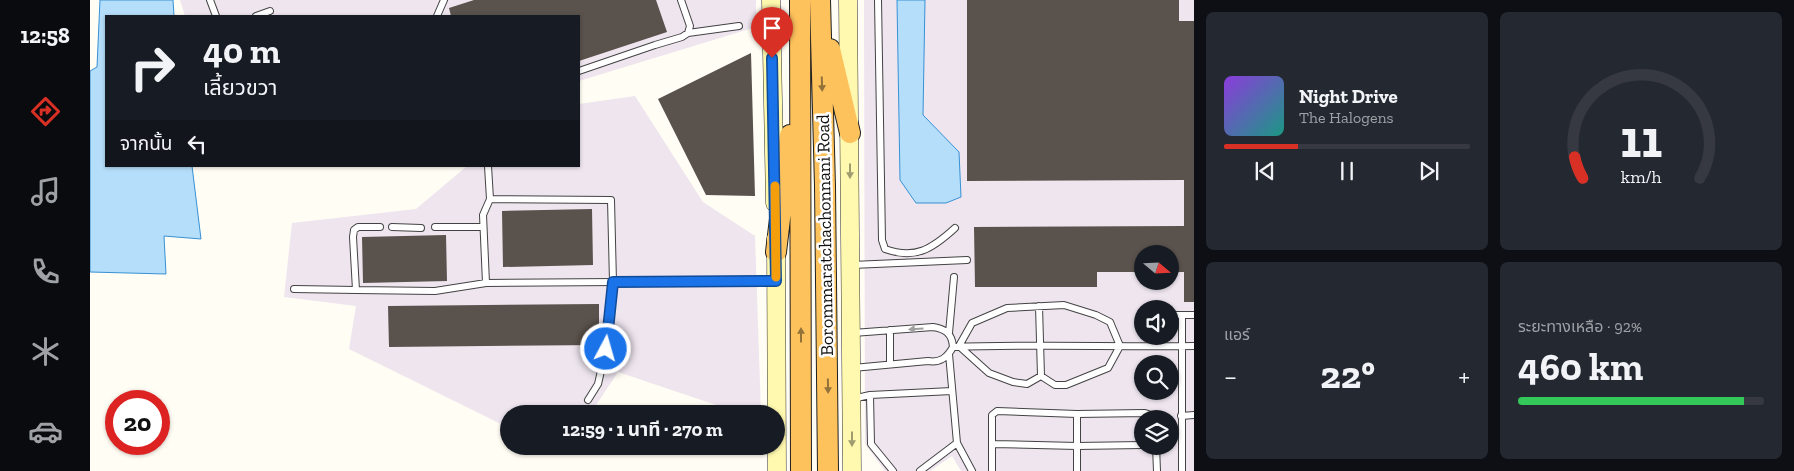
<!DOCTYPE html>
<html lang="th">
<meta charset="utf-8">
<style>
:root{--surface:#171b24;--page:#242831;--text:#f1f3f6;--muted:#9ea1a6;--line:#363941;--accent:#d93025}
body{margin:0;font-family:"Zilla Slab","Noto Sans Thai",serif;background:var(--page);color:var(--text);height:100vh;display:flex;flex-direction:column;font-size:19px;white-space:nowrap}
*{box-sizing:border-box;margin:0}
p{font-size:16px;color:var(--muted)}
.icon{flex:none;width:28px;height:28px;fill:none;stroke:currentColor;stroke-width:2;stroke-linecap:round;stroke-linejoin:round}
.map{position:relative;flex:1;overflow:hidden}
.side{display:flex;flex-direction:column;gap:12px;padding:12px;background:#0d0f14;width:600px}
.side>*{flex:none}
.guide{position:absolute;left:15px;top:15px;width:475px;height:152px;border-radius:0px;box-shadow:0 1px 4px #0004;background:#171b24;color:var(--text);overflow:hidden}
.needle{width:32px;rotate:109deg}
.tools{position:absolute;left:1044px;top:245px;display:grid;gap:10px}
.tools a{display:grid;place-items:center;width:45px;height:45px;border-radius:50%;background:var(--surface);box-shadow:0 1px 4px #0004;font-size:25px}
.speed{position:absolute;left:15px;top:390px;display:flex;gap:10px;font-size:25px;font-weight:700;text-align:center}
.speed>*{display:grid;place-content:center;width:65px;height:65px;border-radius:50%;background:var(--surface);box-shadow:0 1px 4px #0004;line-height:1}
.speed .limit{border:8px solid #d22;background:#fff;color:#111}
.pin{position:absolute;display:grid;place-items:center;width:42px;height:42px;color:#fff;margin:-51px -21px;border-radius:50% 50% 50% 0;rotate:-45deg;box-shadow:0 0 5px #0007}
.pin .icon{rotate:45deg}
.me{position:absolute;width:55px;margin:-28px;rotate:6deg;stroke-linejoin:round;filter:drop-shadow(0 0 4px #0008)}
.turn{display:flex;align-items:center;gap:18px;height:105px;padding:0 15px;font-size:22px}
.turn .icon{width:65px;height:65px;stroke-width:2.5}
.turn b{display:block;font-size:35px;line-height:42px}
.then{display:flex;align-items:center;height:48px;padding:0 15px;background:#0003;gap:10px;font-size:19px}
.big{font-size:38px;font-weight:700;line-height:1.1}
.side .card{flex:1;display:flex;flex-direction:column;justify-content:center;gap:8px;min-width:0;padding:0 18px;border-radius:8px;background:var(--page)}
.side .dial{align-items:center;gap:0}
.dial svg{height:130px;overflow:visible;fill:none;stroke:var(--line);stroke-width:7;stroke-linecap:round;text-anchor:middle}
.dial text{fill:var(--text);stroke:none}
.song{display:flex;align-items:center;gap:15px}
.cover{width:60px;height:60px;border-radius:8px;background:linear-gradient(135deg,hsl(270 70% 55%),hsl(170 70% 35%))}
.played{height:5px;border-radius:2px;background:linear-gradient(90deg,var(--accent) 30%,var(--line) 30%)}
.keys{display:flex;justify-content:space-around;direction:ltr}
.heat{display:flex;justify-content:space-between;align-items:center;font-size:28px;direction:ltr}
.charge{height:8px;border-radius:4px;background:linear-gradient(90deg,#34c759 92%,var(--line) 0)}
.side .tiles{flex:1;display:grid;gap:12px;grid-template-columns:repeat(2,1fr)}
.trip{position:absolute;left:410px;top:405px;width:285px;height:50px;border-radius:25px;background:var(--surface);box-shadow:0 1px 4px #0004;font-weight:700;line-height:50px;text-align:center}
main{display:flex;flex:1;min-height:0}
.menu{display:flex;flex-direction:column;width:90px;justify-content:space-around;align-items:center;background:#090b0e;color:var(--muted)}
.menu .icon{width:35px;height:35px}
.menu .active{color:var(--accent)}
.menu b{font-size:22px;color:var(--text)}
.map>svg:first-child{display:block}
.industrial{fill:#eee5ef;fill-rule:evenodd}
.water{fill:#b5defa;stroke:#3791d5}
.building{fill:#5a524c}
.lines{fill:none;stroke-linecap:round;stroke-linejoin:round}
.service-casing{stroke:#434343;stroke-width:8}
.secondary-casing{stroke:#323232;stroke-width:19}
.trunk-casing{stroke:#212121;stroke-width:22}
.service{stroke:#fff;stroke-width:6}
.secondary{stroke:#fff9af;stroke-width:18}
.trunk{stroke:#fec25c;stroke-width:20}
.oneway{fill:#93723a}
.oneway2{fill:#9f9c6f}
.oneway3{fill:#9f9f9f}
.route-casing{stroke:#114b97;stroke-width:12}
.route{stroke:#1a73e8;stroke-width:9}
.slow{stroke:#f59e0b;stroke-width:9}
.labels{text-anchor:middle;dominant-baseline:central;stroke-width:5;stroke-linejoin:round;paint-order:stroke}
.street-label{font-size:18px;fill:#101010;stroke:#fff}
</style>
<main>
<nav class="menu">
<b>12:58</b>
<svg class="icon active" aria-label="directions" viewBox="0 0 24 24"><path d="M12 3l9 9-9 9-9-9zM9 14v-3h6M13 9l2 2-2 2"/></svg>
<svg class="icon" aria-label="music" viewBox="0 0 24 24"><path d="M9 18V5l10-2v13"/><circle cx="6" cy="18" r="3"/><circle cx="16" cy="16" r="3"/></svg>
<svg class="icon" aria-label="phone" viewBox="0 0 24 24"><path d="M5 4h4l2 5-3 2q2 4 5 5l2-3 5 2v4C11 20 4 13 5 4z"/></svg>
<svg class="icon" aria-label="climate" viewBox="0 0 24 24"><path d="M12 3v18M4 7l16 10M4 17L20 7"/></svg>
<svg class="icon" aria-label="car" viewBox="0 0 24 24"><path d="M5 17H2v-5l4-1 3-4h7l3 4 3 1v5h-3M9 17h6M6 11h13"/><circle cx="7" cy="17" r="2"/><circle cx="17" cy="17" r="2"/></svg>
</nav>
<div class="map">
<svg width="1104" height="471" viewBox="0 0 1104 471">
<rect width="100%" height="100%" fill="#fffdf4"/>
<path class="industrial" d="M90,0H666V27L489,81V16H95Z
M774,0H1104V471H871L862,456L840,471H795L775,444ZM1052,254H1080V281H1052ZM1052,309H1080V336H1052ZM1052,364H1080V391H1052ZM1052,419H1080V446H1052Z
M545,96L613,202L665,236L671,414H653L528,372L500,414H419V428L259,349L266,306L194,297L202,223L326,209L377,166H489V104Z"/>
<path class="water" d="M10,0H83L84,16H16V166H102L111,239L74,236L76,274L0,272V71L7,67Z
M807,0H835L833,115L869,152L871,197L856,203H826L810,180Z"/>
<path class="building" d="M384,0H566L577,32L489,61V16H361L359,8Z
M877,0H1089V21H1104V302H1094V272H1080V254H1052V272H1007V287H885L884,227L1094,226V180L877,181Z
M661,53L665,196L616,195L568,99Z
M502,209L503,265L413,267L412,211Z
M356,235L357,281L273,283L272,237Z
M509,304V345L299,347L298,306Z"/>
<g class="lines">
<g class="service-casing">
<path id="service" d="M120,0L126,16
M788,0L792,240L795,249C825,260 842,249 865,228
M166,16L180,11
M347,16L354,0
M598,33L649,26
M489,71L565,45L592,37L598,33L600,26L591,0
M398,166L400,199
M302,227L331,228
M345,227H393
M762,265L877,260
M396,283L393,215L400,199L521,200L523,282L516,349L508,384L498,400
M204,289L266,290L263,237L264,230L268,227H290
M266,290L345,291L396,283L685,281
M974,305L1006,315L1020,322L1030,346L1018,368L976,385H965L951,376L937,384L923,382L899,373L869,346L882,323L917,308Z
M949,306L951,376
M1080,315H1104
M800,330V364
M763,333L843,327C855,329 862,333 863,347C857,358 850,363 838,361L763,368
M859,333L864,277
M863,347C943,344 1024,347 1104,346
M859,354L867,443L882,471
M780,395L781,444L803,471
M762,399L780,395L862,391
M987,414V471
M1091,416L1104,415
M902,444V415L907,411L987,414L1055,413L1064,416L1065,419
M1066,446L1067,471
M830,471L867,443
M902,471V444L987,446L1052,445
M1092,471V316"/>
</g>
<g class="secondary-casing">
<path id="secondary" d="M681,0L685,203
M758,0L762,471
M686,239L687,471"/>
</g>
<g class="trunk-casing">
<path id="trunk" d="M710,0L711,471
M730,0L735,186L738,471
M740,49L760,133
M686,252L700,135"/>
</g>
<use href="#service" class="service"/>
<use href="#secondary" class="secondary"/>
<use href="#trunk" class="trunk"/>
</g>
<defs><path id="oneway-solid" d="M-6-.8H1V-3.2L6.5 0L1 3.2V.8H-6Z" transform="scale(1.25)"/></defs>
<g class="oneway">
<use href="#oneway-solid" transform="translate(732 84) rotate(88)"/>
<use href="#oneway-solid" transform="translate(711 335) rotate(-90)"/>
<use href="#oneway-solid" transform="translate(738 386) rotate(89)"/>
</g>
<g class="oneway2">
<use href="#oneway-solid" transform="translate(760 171) rotate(90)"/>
<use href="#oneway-solid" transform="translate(762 439) rotate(90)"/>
</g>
<use class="oneway3" href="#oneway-solid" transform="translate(826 329) rotate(177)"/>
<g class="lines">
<g class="route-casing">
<path id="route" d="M516,349L523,282L686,281L682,58"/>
</g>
<use href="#route" class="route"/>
<path class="slow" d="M685,186L686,277"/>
</g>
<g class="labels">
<g class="street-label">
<text transform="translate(735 235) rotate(-91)">Borommaratchachonnani Road</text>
</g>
</g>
</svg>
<div class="tools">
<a><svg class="needle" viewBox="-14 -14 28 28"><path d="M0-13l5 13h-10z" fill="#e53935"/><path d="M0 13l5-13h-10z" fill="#9ea1a6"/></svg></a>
<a><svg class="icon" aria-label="sound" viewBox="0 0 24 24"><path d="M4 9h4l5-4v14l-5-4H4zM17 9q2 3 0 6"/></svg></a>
<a><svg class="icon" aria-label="search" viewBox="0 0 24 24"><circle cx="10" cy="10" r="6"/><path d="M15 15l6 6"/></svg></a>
<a><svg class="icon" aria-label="layers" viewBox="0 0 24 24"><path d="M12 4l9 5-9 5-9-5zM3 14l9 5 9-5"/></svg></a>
</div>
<div class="speed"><div class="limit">20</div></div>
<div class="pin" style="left:682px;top:58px;background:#d93025"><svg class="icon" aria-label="arrive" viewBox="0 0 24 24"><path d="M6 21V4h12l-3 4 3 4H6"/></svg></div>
<svg class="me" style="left:516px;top:349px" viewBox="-20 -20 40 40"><circle r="17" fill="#1a73e8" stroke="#fff" stroke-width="3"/><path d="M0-11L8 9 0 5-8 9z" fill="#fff"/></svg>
<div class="trip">12:59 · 1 นาที · 270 m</div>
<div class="guide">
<div class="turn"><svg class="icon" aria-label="right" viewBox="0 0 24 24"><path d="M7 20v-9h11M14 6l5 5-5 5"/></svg><div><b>40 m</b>เลี้ยวขวา</div></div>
<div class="then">จากนั้น<svg class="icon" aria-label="left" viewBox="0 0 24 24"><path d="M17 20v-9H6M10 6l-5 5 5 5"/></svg></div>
</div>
</div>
<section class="side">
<div class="tiles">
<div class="card">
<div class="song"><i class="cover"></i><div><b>Night Drive</b><p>The Halogens</p></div></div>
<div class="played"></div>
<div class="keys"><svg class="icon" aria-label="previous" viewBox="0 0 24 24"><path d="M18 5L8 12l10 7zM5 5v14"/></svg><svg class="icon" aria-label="pause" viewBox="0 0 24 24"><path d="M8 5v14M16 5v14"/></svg><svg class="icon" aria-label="next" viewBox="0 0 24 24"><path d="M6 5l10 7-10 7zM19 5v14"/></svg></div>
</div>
<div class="card dial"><svg viewBox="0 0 100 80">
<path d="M14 69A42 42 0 1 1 86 69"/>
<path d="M14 69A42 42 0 0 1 9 56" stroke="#d93025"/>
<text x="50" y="56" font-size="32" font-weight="700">11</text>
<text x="50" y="72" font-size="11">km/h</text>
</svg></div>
<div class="card"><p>แอร์</p>
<div class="heat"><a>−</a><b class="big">22°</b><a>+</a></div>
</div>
<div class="card"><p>ระยะทางเหลือ · 92%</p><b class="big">460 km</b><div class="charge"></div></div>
</div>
</section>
</main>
